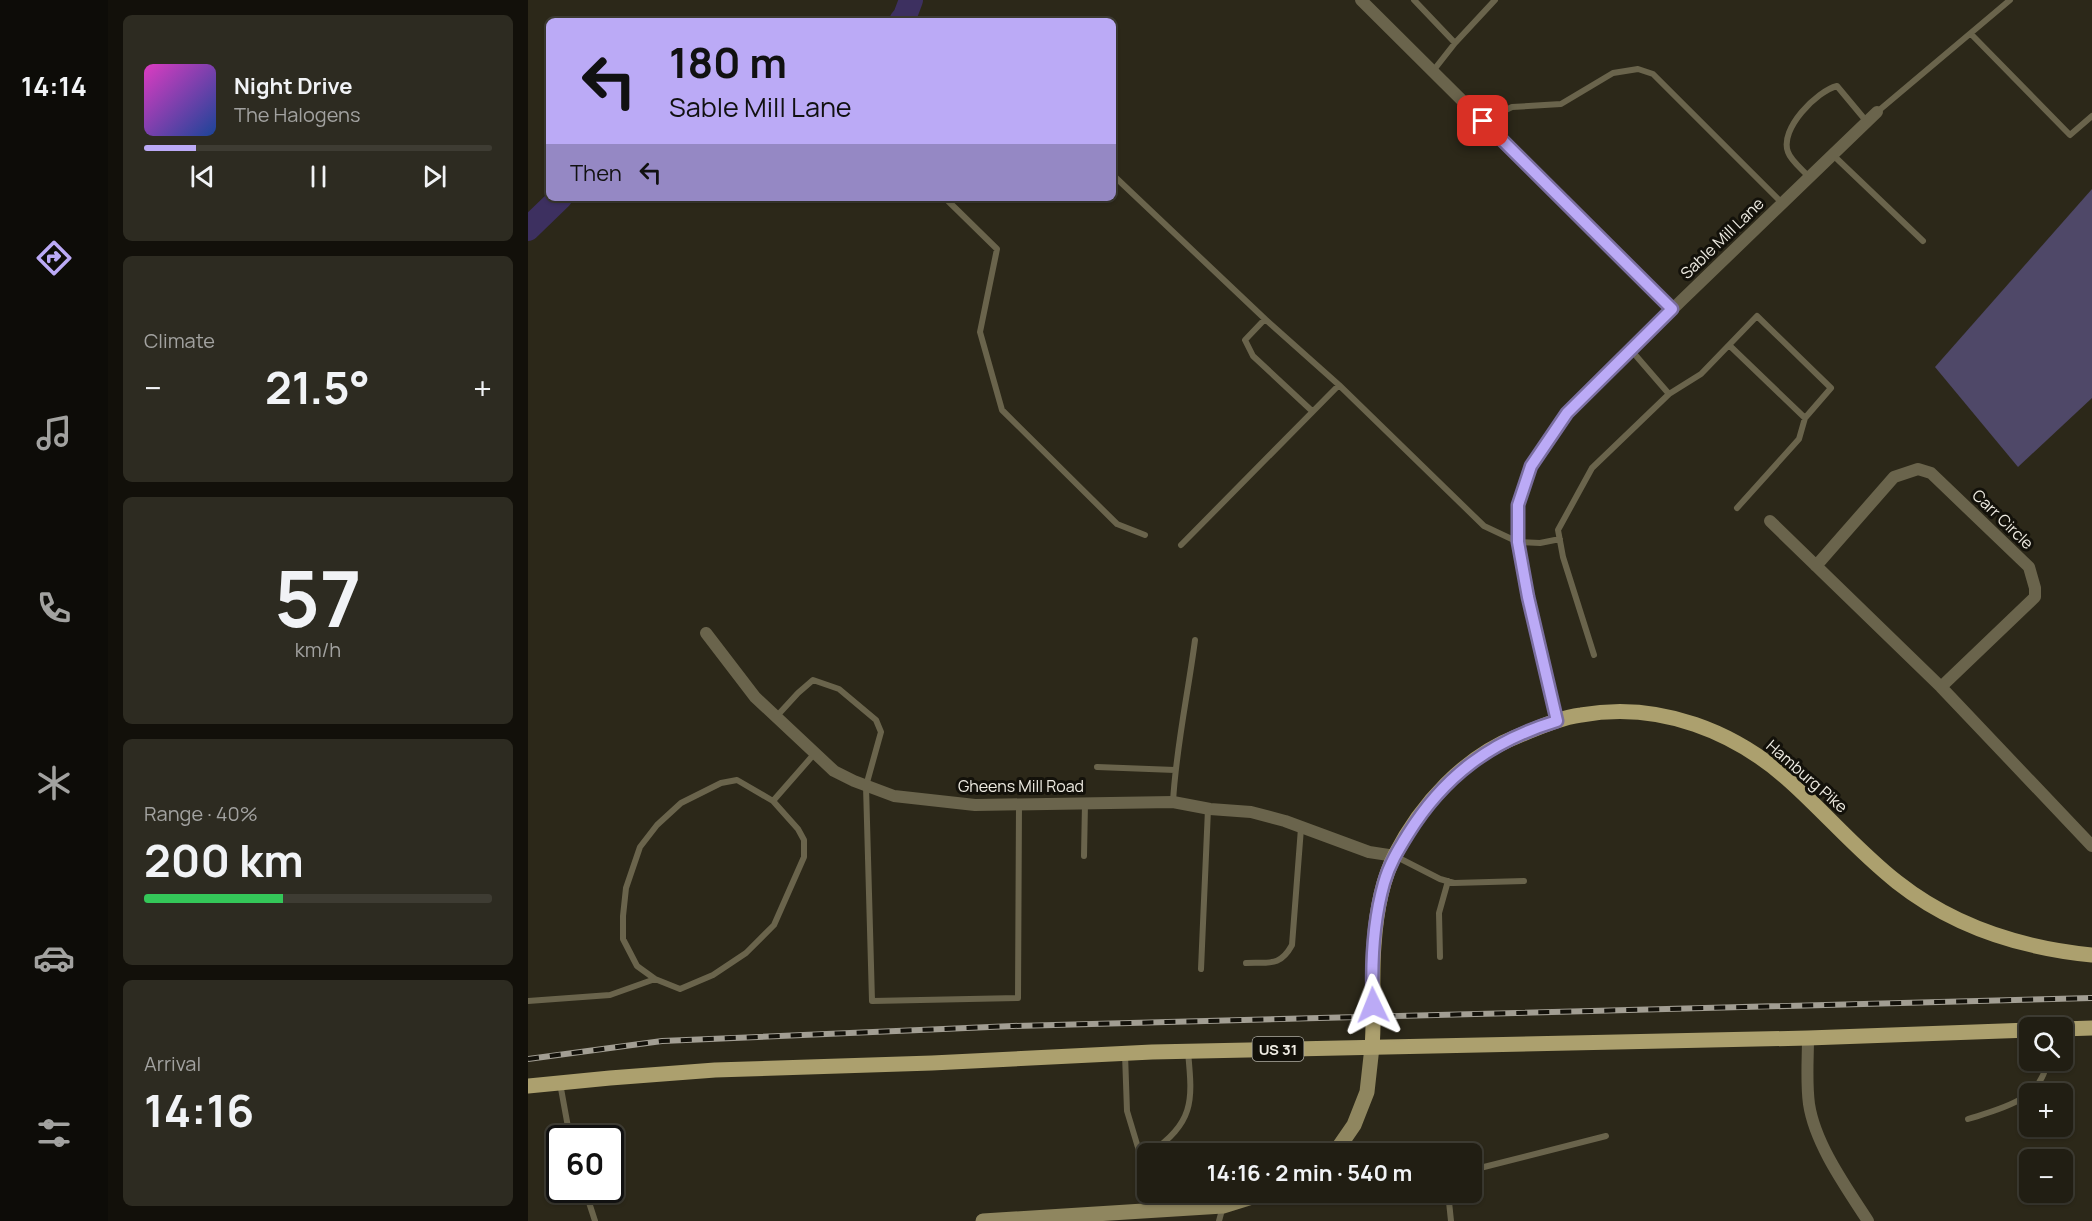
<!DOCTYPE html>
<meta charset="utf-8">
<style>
:root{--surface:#211e13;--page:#2d2b21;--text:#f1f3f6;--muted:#a2a2a0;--line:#3e3c33;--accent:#bbaaf6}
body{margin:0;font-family:Manrope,sans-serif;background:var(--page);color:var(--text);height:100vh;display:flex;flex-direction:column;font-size:22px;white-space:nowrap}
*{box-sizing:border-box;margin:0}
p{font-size:20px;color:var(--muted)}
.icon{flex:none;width:33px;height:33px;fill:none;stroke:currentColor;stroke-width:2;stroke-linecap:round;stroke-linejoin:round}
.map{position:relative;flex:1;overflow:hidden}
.panel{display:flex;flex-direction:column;gap:15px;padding:15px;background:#12100a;width:420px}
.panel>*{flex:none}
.top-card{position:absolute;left:18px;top:18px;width:570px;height:183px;border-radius:9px;box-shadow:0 2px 4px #0004,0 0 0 2px var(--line);background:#bbaaf6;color:#111;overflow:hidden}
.fabs{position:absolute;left:1491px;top:1017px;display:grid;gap:12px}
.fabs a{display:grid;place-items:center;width:54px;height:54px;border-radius:9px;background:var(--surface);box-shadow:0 2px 4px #0004,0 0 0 2px var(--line);font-size:30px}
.speed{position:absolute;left:18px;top:1125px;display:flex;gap:12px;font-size:30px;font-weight:700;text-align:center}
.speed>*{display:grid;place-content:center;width:78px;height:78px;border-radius:50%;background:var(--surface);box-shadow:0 2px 4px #0004,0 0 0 2px var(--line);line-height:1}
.speed .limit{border:3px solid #111;border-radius:9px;background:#fff;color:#111}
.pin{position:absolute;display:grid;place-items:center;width:51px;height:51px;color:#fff;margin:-26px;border-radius:12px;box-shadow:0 3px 9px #0006}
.me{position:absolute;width:66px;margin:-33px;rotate:358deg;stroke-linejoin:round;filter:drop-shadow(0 0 4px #0008)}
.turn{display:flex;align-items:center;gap:21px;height:126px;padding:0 24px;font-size:27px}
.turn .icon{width:78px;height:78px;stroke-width:2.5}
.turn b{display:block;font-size:42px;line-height:51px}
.then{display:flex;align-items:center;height:57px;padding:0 24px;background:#0003;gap:12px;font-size:22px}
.big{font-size:45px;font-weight:700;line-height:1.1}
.panel .widget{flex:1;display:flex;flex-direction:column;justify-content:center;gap:9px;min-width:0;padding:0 21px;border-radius:9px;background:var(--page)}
.panel .dial{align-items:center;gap:0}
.dial b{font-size:78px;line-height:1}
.song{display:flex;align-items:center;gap:18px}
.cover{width:72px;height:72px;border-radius:9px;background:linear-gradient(135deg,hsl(310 70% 55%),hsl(220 70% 35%))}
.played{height:6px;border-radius:3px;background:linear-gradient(90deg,var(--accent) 15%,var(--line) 15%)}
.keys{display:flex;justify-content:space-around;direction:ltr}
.heat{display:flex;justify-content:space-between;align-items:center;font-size:33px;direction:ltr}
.charge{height:9px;border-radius:4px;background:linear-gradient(90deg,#34c759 40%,var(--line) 0)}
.trip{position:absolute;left:609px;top:1143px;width:345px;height:60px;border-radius:9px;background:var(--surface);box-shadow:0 2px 4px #0004,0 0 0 2px var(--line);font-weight:700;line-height:60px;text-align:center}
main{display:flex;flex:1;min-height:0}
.dock{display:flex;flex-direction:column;width:108px;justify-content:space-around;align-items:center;background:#0d0c08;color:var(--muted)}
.dock .icon{width:42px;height:42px}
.dock .current{color:var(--accent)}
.dock b{font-size:27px;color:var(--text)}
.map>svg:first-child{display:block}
.green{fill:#4f4868}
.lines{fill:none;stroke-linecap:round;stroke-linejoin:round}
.river{stroke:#3d3060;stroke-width:24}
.lane{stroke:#6a644c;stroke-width:6}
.street{stroke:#6a644c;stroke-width:12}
.secondary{stroke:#8f865f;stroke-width:15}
.primary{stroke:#aca06e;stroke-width:15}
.rail-casing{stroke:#a29e93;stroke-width:6}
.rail{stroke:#13110a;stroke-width:4;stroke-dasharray:11;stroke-linecap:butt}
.route-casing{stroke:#7a6ea0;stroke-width:15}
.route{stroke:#bbaaf6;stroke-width:10}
.labels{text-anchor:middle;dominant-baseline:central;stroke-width:6;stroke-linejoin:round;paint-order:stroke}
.shield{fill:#13110a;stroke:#acaaa1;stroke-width:1.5}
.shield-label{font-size:15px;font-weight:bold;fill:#eeebe2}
.street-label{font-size:16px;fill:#eeebe2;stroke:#13110a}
</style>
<main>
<nav class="dock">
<b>14:14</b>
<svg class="icon current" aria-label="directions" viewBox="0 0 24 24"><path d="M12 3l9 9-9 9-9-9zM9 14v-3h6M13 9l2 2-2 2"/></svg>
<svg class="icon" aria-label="music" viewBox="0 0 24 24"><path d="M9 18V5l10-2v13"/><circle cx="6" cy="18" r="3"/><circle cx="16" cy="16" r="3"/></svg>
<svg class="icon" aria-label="phone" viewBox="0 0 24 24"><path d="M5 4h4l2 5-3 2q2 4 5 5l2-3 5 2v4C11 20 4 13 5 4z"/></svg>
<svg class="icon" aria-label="climate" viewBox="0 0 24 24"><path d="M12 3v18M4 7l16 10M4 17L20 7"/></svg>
<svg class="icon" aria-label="car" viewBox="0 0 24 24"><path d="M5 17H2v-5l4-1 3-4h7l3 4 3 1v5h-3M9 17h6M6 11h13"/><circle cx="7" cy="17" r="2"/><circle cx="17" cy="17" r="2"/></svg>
<svg class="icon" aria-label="filters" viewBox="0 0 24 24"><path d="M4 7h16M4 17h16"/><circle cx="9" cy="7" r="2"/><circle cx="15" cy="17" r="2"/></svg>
</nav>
<section class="panel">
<div class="widget">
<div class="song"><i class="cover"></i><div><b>Night Drive</b><p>The Halogens</p></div></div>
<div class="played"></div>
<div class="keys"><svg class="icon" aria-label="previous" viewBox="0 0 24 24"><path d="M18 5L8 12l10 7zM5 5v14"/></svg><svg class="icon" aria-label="pause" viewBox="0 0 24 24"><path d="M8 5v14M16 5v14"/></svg><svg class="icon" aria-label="next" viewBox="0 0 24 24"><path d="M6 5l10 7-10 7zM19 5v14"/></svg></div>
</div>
<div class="widget"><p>Climate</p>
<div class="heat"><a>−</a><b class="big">21.5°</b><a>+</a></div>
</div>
<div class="widget dial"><b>57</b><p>km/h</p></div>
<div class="widget"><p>Range · 40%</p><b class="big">200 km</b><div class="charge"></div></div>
<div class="widget"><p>Arrival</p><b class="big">14:16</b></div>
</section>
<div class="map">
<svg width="1564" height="1221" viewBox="0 0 1564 1221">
<rect width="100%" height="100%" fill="#2c2819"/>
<path class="green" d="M1564,189V398L1490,467L1407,367Z"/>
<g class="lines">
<path class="river" d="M373,21L377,16L383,0
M0,229L32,198"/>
<path class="lane" d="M886,0L927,43L905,71
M1443,34L1542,135L1564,116
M927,43L967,0
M1349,112L1482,0
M955,121L984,107L1033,104L1085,73L1110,69L1125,74L1254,203
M1305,155L1395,241
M585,175L737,319
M1281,177C1275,170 1263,161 1260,152C1251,129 1289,91 1309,86L1339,122
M417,198L469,249L452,332L474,410L589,524L617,535
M1201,345L1277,418
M1103,350L1141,394
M784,411L725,356L717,340L737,319L811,385L956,526L990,542L1012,543L1032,539
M653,545L811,385
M1066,655L1035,557L1030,530L1064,468L1141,394L1173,374L1229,316L1303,388L1277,418L1271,439L1209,508
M248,717L270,693L285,680L311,689L348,720L353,732L338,786L344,1001L490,998L491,804
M569,767L647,770
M245,801L209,780L193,783L153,803L129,825L112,847L98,888L95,916V939L109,966L127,979L152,989L185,975L218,953L246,925L276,857V840L270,829L245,801L287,753
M645,802C648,747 660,694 667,640
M556,856L557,803
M867,856L912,879L926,883L996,881
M912,957L911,913L920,881
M718,963C741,962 752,967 764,945L773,828
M673,969L680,809
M0,1001L82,995L127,979
M597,1054L599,1111L618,1174L619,1210
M32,1083L42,1138
M1440,1119C1472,1109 1515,1100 1519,1060
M621,1154C666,1122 665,1103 660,1052
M944,1170L1078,1136
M57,1190L67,1221
M920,1192L923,1221
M691,1221L695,1206"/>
<path class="street" d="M833,0L1144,309
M1242,521L1413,687L1564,846
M1288,566L1366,477L1390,469L1403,473L1501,567L1507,588V597L1413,687
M178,633L227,697L306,771L326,781L366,796L447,805L645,802L682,809L723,812L757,821L841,852L867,856
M1029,721L1000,597L990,542V505L1003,466L1039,413L1154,300L1349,112
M1280,1038C1280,1059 1278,1082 1281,1104C1287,1144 1318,1187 1340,1221"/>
<path class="secondary" d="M806,1154L826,1125L839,1092L844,1047
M455,1221L695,1206L740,1192"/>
<path class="primary" d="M1534,1029L1564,1028
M844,1047C847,1013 843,979 846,945C848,915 853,882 867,855C893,804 936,757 990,736C1010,728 1031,718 1053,715C1131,701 1208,731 1265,784C1300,816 1332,853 1369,882C1426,927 1493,948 1564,955
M0,1086L82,1078L187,1070L404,1063L624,1052L1280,1038L1502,1030"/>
<g class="rail-casing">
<path id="rail" d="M0,1059L134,1041L485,1026L1564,998"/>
</g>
<use href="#rail" class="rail"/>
</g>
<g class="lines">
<g class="route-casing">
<path id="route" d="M845,1005C843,965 845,922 856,883C861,865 870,850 880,834C916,776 963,741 1029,721L1000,597L990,542V505L1003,466L1039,413L1144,309L955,121"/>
</g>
<use href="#route" class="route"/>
</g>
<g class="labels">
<rect class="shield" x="724.5" y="1037" width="51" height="24" rx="4.5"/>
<g class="shield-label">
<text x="750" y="1049">US 31</text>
</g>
<g class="street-label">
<text transform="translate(1194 238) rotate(-44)">Sable Mill Lane</text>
<text transform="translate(1475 519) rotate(44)">Carr Circle</text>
<text transform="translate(1279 776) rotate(41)">Hamburg Pike</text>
<text x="493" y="786">Gheens Mill Road</text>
</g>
</g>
</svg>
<div class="fabs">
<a><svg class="icon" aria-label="search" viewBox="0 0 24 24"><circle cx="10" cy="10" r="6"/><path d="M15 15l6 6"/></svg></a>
<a>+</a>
<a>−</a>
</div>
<div class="speed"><div class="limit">60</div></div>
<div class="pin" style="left:955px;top:121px;background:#d93025"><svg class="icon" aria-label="arrive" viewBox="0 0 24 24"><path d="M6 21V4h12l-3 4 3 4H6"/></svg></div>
<svg class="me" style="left:845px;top:1005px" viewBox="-20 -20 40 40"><path d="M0-17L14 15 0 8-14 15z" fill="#bbaaf6" stroke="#fff" stroke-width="4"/></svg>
<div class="trip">14:16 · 2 min · 540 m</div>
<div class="top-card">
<div class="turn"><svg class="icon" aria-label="left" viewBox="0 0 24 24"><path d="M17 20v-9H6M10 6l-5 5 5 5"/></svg><div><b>180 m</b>Sable Mill Lane</div></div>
<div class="then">Then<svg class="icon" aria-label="left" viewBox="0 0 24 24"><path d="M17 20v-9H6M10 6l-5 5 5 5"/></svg></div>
</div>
</div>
</main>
